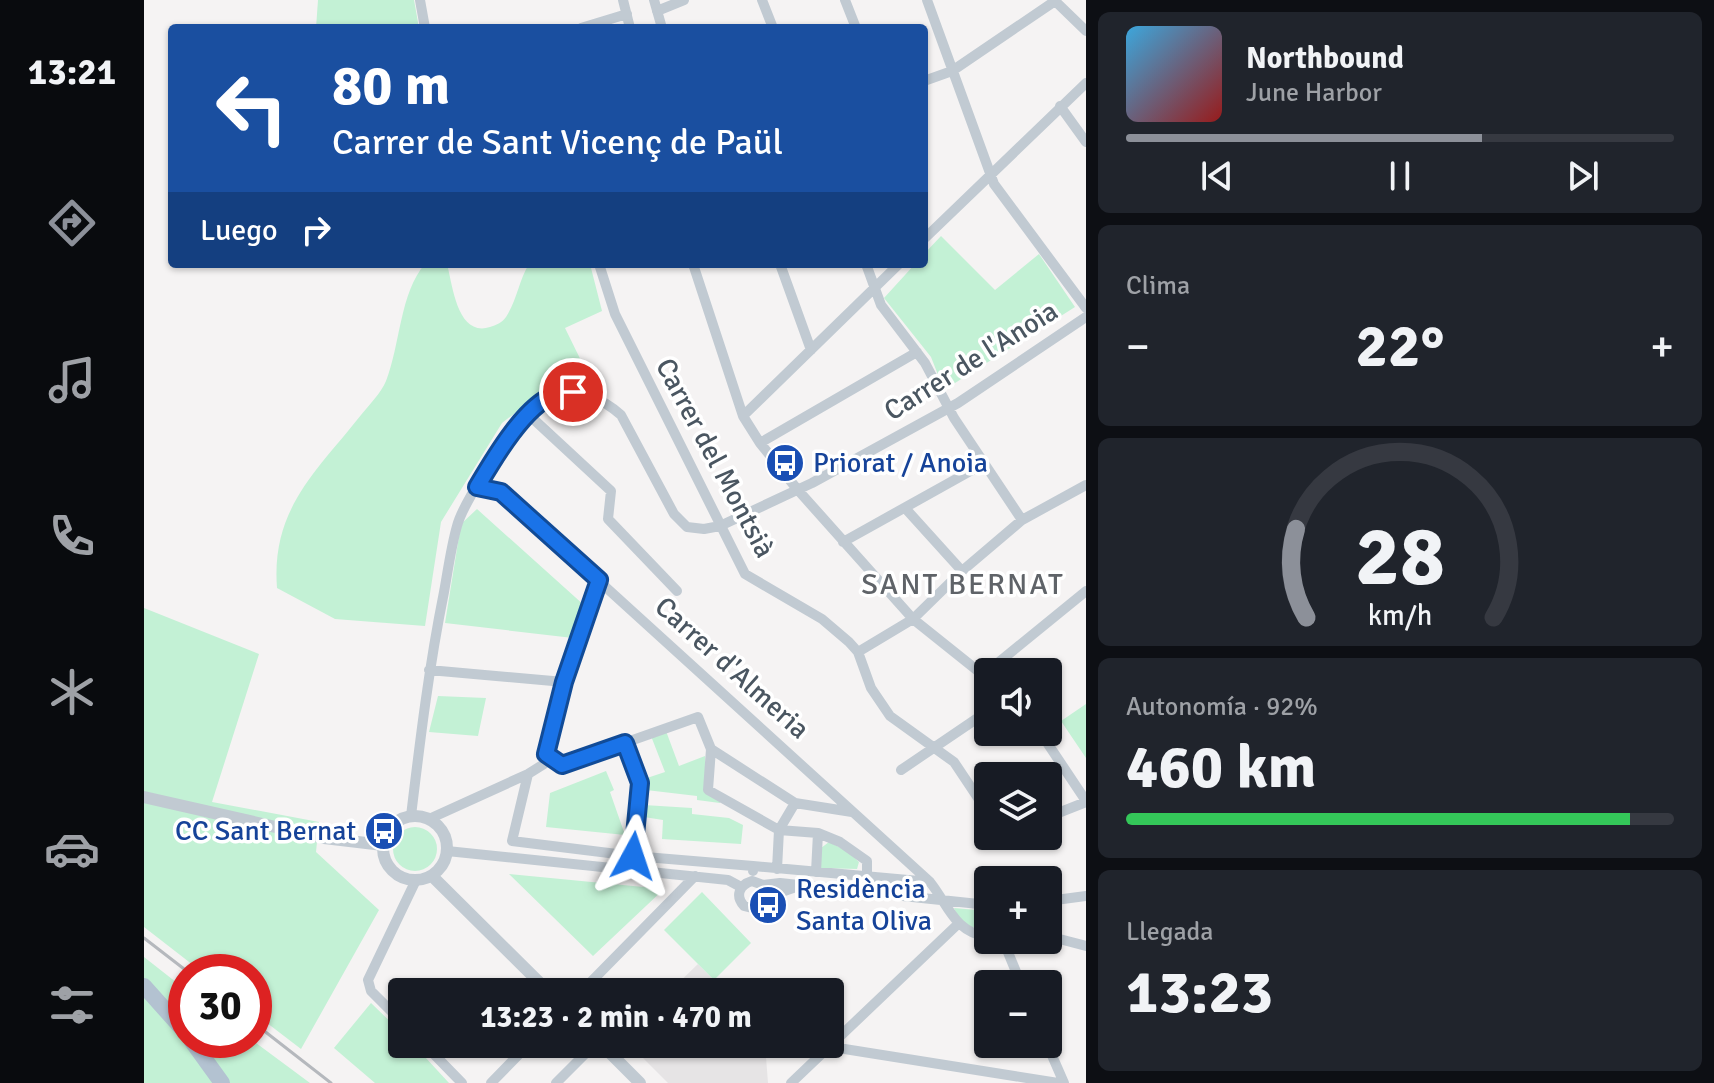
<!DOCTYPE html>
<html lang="es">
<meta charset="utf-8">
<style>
:root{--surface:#171b24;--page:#20242c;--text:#f1f3f6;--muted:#9ea1a6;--line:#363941;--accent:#8c9099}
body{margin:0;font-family:Signika,sans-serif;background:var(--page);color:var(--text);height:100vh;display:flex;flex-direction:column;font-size:30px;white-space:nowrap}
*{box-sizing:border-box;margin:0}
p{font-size:26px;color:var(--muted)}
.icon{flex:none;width:44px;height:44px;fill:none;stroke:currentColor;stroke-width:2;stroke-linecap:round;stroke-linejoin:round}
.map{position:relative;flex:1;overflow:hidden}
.details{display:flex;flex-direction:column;gap:12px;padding:12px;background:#0d0f14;width:628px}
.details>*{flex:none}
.top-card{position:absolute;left:24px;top:24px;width:760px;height:244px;border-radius:8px;box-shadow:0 2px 6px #0004;background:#1a4fa0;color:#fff;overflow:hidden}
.fabs{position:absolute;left:830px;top:658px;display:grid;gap:16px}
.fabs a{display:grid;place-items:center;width:88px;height:88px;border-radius:8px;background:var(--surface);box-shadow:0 2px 6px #0004;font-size:40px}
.speed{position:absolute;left:24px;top:954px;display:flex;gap:16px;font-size:40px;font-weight:700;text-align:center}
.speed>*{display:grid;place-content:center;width:104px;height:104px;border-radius:50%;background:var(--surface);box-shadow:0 2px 6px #0004;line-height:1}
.speed .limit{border:12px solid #d22;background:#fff;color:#111}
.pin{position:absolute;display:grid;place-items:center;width:68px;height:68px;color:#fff;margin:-34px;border:4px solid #fff;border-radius:50%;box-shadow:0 2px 8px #0007}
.me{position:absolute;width:88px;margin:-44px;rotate:5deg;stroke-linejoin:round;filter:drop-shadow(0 0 6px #0008)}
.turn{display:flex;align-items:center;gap:28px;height:168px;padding:0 32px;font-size:36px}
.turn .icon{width:104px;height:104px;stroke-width:2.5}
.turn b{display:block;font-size:56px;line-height:68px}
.then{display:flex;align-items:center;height:76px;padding:0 32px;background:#0003;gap:16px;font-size:30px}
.big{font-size:60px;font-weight:800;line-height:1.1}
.details .tile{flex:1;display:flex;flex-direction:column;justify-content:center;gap:12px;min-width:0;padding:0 28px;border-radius:12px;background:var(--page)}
.details .dial{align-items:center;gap:0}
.dial svg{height:208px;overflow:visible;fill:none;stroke:var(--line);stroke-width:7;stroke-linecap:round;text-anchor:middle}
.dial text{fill:var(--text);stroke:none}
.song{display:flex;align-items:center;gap:24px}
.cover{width:96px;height:96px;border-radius:12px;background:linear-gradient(135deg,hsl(200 70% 55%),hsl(0 70% 35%))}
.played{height:8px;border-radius:4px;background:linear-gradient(90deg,var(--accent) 65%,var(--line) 65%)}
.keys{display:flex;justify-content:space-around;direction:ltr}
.heat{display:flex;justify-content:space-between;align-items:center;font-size:44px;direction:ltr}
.charge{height:12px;border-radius:6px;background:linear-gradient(90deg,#34c759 92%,var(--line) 0)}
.trip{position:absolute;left:244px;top:978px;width:456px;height:80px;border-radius:8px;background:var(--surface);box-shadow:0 2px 6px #0004;font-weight:800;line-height:80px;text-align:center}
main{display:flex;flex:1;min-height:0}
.tabs{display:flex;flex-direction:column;width:144px;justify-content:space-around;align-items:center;background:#090b0e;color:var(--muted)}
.tabs .icon{width:56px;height:56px}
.tabs .selected{color:var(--accent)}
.tabs b{font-size:36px;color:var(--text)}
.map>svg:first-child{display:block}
.education{fill:#e6e4e5}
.green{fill:#c3f1d5}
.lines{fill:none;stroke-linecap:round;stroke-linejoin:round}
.minor{stroke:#c1cad2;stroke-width:10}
.tertiary{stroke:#c1cad2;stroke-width:12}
.primary{stroke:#b3c2d1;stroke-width:16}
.rail{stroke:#b5b8bd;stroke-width:3}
.route-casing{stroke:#114b97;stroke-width:20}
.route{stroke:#1a73e8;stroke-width:14}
.labels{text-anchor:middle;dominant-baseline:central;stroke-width:7;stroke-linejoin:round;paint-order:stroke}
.street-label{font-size:28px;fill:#4a5661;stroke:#fff}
.transit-label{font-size:28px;fill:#164399;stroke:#fff;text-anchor:start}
.neighbourhood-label{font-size:30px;letter-spacing:2px;fill:#5f6368;stroke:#fff}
</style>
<main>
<nav class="tabs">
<b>13:21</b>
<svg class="icon selected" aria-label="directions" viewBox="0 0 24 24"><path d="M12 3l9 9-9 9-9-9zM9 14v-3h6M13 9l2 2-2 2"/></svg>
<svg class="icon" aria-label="music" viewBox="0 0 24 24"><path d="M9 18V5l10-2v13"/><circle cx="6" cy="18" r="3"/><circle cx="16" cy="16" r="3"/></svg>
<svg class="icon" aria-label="phone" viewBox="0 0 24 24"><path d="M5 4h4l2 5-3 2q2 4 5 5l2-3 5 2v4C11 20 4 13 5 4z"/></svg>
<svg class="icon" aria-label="climate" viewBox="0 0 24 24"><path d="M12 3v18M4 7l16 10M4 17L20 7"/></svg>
<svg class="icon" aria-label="car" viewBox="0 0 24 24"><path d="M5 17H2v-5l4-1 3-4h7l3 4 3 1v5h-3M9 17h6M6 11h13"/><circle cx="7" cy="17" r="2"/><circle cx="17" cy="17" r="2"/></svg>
<svg class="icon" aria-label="filters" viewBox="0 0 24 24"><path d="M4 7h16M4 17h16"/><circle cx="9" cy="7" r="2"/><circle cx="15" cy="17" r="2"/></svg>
</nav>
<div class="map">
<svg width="942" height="1083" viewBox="0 0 942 1083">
<rect width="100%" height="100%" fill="#f5f3f3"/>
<path class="education" d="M554,964L582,992H525Z
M485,1044H621L624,1083H524Z"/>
<path class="green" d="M174,0H270L275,28H172Z
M797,236L851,290L895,254L931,307L800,390L787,357L740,298L771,264H780V254Z
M281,264H300L304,268C309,290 315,337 346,327C352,325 358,323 362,317C373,300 375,280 385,264H446L458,311L421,328L450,387L406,386L358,423L297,522L281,626L191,619L133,588C127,509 172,472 217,415C225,405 237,393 242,381C256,346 256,292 281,264Z
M333,509L441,606L429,638L301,623L317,524Z
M0,608L115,654L68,802L175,822L172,852L235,910L157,1049L110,1013V972H58L0,927Z
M294,696L342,698L334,736L285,732Z
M942,704V758L917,721Z
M522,731L535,766L561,756L563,791L577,800L576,803L553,800V796L502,790L500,779L521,772L507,736Z
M462,771L470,790L466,792L481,835L402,827L406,793Z
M500,805L548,808V814L585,818L599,825L597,844L518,839L519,820L500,817Z
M249 849a22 22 0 1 1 44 0a22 22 0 1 1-44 0Z
M685,842L703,851L715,862L713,869L676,868L677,848Z
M365,874L520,889L449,956Z
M558,892L607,943L570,980L520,930Z
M810,908L844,911V928C828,930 816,924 810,908Z
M0,957L42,990V1040H108L166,1083H0Z
M227,1003L258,1033V1044H269L305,1083H231L190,1048Z"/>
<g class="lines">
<path class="minor" d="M276,0L281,28
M479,0L486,28
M510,0L518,28
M618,0L629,28
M701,0L712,28
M783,0L850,184L942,308
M910,0L942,31
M513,11L540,0
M437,28L483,14
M780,81L808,71L911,1
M916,106L942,142
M780,239L942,83
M455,264L471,314L601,574L678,619L705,642L714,652L727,688L746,716L810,762L844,813
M549,264L599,416L616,443L653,489L769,619L844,679
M636,264L667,350
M722,264L737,305L781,363L810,418L878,520
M385,415L467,491L464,519L533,591
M599,416L755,264
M616,443L773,352
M333,487L357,492L786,882C805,906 810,932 844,937
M761,508L818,571
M699,542L839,464
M714,652L769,619L818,571L878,520L942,485
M285,670L420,682
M839,675L942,591
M896,732L942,801
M481,743L496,783L489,856
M567,749L564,790L635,830L674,833L696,842L723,861V876
M402,754L418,765L554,717L567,749L651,803L708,812
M757,770L844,711
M384,774L368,841L489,856L609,866
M267,816C276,741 285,666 300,592C304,570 307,547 313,526C321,496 382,406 410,395C434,386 460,400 477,415L530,514L543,527L560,529L576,526L668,483L814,403L942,317
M904,817L942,802
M285,819L384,774L400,764L420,682L455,580
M303,851L584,880L597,887
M633,869L635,830L651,803
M609,871V866L786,882
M672,872L674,833
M619,885L623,892L621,903L612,909L600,906C591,896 595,885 608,881L619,885L636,883L844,905
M623,897L652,887
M904,901L942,896
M904,936L942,946
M859,940L877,984
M437,992L551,876
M258,1022L227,991L224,980L272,880
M280,1044L318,1083
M903,1044L920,1083
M688,1047L914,1083
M347,1083L385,1044
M412,1083L451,1044
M647,1083L814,924"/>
<path class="tertiary" d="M0,797L180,838L239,845
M239 848a32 32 0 1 1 64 0a32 32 0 1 1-64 0Z
M288,876L405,992
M457,1044L496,1083"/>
<path class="primary" d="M0,986L42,1033
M47,1040L78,1083"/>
<path class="rail" d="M0,938L44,972
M110,1023L187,1083"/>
</g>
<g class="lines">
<g class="route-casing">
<path id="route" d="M429,392C423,393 416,392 410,395C380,406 349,460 333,487L357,492L455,580L420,682L402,754L418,765L481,743L496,783L489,856"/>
</g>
<use href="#route" class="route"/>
</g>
<defs>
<g id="bus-disc" transform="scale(2)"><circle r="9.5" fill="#1a4fb4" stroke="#fff"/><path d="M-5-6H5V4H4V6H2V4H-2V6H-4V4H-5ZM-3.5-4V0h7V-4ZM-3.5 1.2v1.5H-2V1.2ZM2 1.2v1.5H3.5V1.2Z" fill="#fff"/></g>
</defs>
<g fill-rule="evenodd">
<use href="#bus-disc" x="641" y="463"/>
<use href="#bus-disc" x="240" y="831"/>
<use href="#bus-disc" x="624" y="905"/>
</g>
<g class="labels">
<g class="street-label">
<text transform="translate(827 361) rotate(-32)">Carrer de l'Anoia</text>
<text transform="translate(571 458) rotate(62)">Carrer del Montsià</text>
<text transform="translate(588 668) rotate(42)">Carrer d'Almeria</text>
</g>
<g class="transit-label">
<text x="669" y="463">Priorat / Anoia</text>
<text x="212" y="831" text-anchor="end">CC Sant Bernat</text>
<text x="652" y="889">Residència<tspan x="652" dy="32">Santa Oliva</tspan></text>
</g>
<g class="neighbourhood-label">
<text x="819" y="584">SANT BERNAT</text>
</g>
</g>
</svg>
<div class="fabs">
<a><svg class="icon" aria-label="sound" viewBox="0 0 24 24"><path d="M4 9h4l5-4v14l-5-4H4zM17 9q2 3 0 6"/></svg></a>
<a><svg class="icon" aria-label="layers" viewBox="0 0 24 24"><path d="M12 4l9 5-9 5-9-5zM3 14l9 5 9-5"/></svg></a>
<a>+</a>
<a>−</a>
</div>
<div class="speed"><div class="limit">30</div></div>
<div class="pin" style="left:429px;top:392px;background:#d93025"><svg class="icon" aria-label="arrive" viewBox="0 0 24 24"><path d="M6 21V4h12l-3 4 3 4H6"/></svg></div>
<svg class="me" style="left:489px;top:856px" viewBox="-20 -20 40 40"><path d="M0-17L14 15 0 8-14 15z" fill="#1a73e8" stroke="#fff" stroke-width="4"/></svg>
<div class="trip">13:23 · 2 min · 470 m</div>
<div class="top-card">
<div class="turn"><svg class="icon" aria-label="left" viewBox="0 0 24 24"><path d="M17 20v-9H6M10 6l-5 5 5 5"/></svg><div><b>80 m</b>Carrer de Sant Vicenç de Paül</div></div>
<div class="then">Luego<svg class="icon" aria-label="right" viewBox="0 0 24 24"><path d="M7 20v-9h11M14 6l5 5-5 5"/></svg></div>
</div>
</div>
<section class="details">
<div class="tile">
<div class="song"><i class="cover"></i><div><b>Northbound</b><p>June Harbor</p></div></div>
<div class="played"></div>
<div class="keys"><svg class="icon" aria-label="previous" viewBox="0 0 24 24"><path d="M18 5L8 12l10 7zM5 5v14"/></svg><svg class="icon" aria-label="pause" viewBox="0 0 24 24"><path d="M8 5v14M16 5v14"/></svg><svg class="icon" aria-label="next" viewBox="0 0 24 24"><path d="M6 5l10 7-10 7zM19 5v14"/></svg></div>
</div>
<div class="tile"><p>Clima</p>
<div class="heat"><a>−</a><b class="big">22°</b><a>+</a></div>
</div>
<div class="tile dial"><svg viewBox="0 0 100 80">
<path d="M14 69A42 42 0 1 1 86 69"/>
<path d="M14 69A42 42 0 0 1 10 35" stroke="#8c9099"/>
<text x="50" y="56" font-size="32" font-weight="700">28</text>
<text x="50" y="72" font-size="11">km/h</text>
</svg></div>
<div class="tile"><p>Autonomía · 92%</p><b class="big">460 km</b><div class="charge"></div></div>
<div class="tile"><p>Llegada</p><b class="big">13:23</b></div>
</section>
</main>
